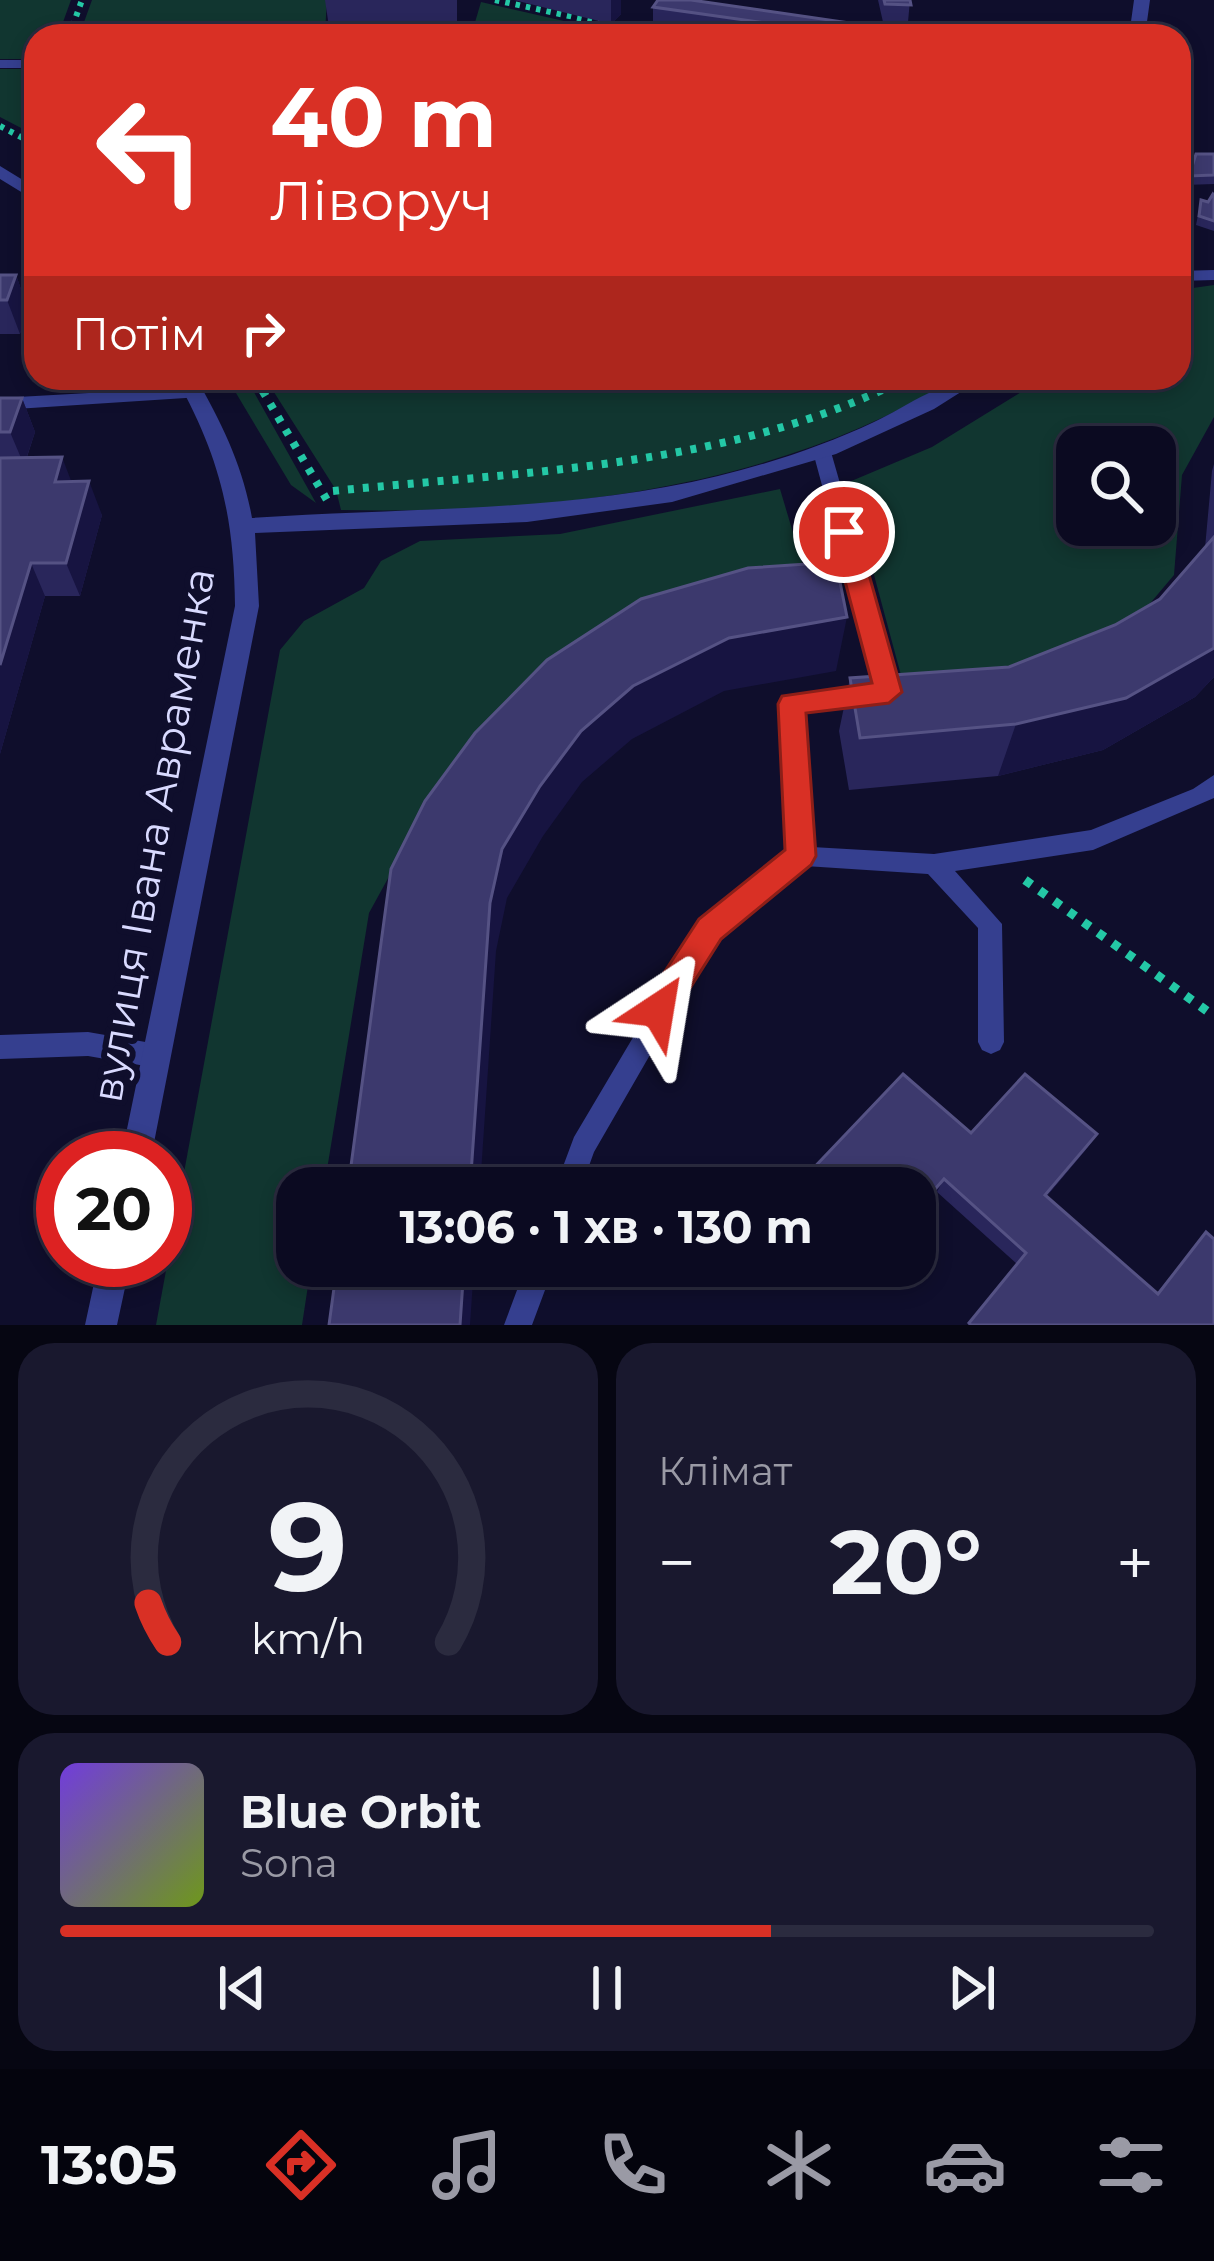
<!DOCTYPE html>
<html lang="uk">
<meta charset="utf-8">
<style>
:root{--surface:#0b0a21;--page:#19182e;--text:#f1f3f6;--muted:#9a9aa5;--line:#2b2b3f;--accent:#d93025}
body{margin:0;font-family:Montserrat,sans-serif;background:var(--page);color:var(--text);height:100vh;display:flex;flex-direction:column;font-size:45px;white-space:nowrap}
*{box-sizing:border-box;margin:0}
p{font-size:39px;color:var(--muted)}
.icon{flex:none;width:66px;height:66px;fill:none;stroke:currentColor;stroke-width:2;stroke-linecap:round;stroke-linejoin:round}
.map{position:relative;height:1325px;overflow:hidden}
.drawer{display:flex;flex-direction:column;gap:18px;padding:18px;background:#060612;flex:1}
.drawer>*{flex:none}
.top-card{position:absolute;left:24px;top:24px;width:1167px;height:366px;border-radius:36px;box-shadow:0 6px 18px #0003,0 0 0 3px var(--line);background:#d93025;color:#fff;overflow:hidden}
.controls{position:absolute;left:1056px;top:426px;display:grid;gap:24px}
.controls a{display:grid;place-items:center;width:120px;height:120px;border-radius:24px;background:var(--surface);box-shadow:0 6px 18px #0003,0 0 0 3px var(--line);font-size:60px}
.speed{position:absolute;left:36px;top:1131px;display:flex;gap:24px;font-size:60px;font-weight:700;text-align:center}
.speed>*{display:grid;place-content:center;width:156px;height:156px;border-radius:50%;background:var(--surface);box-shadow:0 6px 18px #0003,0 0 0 3px var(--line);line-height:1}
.speed .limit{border:18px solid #d22;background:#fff;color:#111}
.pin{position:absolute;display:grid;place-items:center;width:102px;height:102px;color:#fff;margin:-51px;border:6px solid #fff;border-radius:50%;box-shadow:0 3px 12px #0007}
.me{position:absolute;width:132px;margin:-66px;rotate:33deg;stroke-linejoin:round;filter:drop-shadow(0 0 9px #0008)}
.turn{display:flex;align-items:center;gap:42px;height:252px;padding:0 48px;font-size:54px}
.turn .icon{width:156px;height:156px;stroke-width:2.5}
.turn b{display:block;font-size:84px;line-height:102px}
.then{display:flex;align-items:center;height:114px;padding:0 48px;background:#0003;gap:24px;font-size:45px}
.big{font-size:90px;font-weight:700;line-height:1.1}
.drawer .card{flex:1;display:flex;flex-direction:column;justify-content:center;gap:18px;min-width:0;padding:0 42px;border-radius:36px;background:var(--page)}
.drawer .dial{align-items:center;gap:0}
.dial svg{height:312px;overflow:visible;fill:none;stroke:var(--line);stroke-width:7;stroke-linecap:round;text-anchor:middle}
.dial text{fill:var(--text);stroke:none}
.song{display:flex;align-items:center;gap:36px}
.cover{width:144px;height:144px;border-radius:18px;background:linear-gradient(135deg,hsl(260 70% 55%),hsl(80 70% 35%))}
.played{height:12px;border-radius:6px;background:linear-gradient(90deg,var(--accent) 65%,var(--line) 65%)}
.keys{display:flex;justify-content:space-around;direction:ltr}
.heat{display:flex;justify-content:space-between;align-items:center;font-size:66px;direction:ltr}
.drawer .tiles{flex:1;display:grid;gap:18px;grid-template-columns:1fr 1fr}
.card:last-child{grid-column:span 2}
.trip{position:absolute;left:276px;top:1167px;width:660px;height:120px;border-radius:36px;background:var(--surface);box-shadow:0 6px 18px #0003,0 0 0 3px var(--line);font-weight:700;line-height:120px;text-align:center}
.tabs{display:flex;height:192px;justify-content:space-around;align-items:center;background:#04040d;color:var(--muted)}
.tabs .icon{width:84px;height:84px}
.tabs .current{color:var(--accent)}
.tabs b{font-size:54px;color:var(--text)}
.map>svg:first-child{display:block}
.green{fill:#113630;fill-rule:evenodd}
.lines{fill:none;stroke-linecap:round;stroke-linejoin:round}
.path-far2{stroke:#24c8a6;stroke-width:6;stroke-dasharray:4.5 6;stroke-linecap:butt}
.path-far1{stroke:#24c8a6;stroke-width:8;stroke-dasharray:6 9;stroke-linecap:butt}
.path{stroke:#24c8a6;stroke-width:9;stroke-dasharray:8 10;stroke-linecap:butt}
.service{fill:#353f8f;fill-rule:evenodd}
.tertiary{fill:#353f8f;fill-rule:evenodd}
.wall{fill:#29265b}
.shaded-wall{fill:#171441}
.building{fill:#3c396d;stroke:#555284;stroke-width:3}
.route{fill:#d93025;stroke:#8d1f18;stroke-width:3}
.labels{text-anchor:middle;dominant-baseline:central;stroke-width:12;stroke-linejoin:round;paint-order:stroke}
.street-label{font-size:42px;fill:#d9daff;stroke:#0f0e2c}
</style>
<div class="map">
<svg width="1214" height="1325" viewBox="0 0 1214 1325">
<rect width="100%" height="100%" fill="#0f0e2c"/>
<path class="green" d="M0,0H71L58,36H36V59H0Z
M92,0H327L325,32L316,36H79Z
M481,2L621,34L632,36H471Z
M0,69H36V96L23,129L0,117Z
M1214,285V417L1182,475L1174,575L1142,613L1095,651L909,705L849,482L932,447L1044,378H1179V290ZM1077,447H1155V525H1077Z
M227,378H246L316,503L291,485Z
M265,378H956C774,490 551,514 341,510L336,490Z
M780,489L814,603L409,840L369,913L324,1188H297V1266H311L302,1325H156L280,650L304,621L364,588L381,561L420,541L560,534Z"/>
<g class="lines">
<path class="path-far2" d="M495,0L662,36
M69,36L82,0
M0,126L36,145
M28,140L36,120"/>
<path class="path-far1" d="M255,378L327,500
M333,491C528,471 729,468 907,378"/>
<path class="path" d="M1025,880L1214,1016"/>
<path class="service" d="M0,60H36V68H0Z
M1214,270V280L1179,281V271Z
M195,387L201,389L204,393L201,397L0,410V398Z
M822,446L831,452L900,692L897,698L889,700L803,710L812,847L934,854L1091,830L1193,789L1214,775V798L1093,850L955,871L1002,924L1004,1042L1000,1050L991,1054L982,1050L978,1042V928L928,874L805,866L718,937L594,1152L581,1188H555L574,1137L702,921L789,852L781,703L784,697L876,685L813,452Z
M88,1032L157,1044L166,1048L170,1056L166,1064L157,1068L88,1056L0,1059V1035Z
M526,1266H554L532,1325H504Z"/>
<path class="tertiary" d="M1134,0H1150L1145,36H1129Z
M0,166L36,188V201L0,179Z
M176,378H196C222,423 243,467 252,518C409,507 564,513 718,476C772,463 825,445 874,422C910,405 944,378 983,378L934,409L836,454L672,502L527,522L255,533L259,606L151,1158H121L235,606C234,516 220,457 176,378Z
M99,1260H131L117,1325H85Z"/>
</g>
<path class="wall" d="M325,0H457V22L329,27Z
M514,0H621V14L611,24Z
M878,0H910L908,22H883Z
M653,7L932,36H680L653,32Z
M1196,154H1214V184L1185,185Z
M1214,195V231L1196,225L1201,200L1208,202Z
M0,275H16L28,309L20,334H0Z
M0,398H22L35,432L27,457L72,482L102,515L80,596H45L0,754Z
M1214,464V677L1195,697L1103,750L998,776L849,790L839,731L850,678L1009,667L1115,625L1160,599L1205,548L1212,471Z
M971,1133L1088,1147L1047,1196L1157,1293L1206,1232L1214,1325H968L1017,1264L937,1192L915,1218V1188H802L806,1176Z"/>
<path class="shaded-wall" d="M611,0H621V14L611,24Z
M16,275L28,309L20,334L7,300Z
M22,398L35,432L24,465L10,432Z
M62,457L75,491L55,482Z
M89,481L102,515L80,596L66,563Z
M31,563L45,596L0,754V665Z
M847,617L836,671L724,691L632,739L582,782L543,836L507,898L496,951L480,1188H470L490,903L502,849L540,786L581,731L633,686L729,638Z
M1214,648V677L1195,697L1103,750L998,776L1016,724Z
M1097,1134L1088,1147L1037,1208L1045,1195Z
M944,1179L937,1192L915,1218V1212Z
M464,1266H474L470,1325H460Z"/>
<path class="building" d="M658,0H691L932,35L856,36L653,7Z
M884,0H910L911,5L885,4Z
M1196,154H1214V175L1189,176Z
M1213,194L1214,195V221L1199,216L1201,200L1208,202Z
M0,275H16L7,300H0Z
M0,398H22L10,432H0Z
M62,457L55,482L89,481L66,563H31L0,665V458Z
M1214,537V648L1126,698L1016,724L860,738L850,678L1009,667L1115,625L1160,599Z
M836,562L847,617L729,638L633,686L581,731L540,786L502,849L490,903L470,1188H348L391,869L425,801L475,733L547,660L641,599L748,568Z
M903,1074L971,1133L1025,1074L1097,1134L1045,1195L1158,1294L1206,1232L1214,1239V1325H971L969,1323L1026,1253L944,1179L915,1212V1188H818L806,1176Z
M337,1266H464L460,1325H329Z"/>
<path class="route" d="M844,523L857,532L902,692L889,703L806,713L816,856L811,865L721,939L670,1020L658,1024L647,1020L642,1010L647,999L699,919L785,850L778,704L782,696L872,683L832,532Z"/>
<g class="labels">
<g class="street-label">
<text transform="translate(153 835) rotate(-80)">вулиця Івана Авраменка</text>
</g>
</g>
</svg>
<div class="controls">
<a><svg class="icon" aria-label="search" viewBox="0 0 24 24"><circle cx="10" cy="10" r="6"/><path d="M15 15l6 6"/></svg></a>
</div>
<div class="speed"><div class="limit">20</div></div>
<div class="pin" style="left:844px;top:532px;background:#d93025"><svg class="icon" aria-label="arrive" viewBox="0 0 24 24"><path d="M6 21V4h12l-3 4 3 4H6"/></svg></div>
<svg class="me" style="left:658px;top:1010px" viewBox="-20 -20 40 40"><path d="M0-17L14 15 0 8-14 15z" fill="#d93025" stroke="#fff" stroke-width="4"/></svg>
<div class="trip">13:06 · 1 хв · 130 m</div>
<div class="top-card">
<div class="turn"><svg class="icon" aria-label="left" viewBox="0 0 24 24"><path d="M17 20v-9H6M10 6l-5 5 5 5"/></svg><div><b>40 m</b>Ліворуч</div></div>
<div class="then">Потім<svg class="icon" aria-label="right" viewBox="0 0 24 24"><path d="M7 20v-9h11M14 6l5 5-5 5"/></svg></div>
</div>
</div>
<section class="drawer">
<div class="tiles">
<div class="card dial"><svg viewBox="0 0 100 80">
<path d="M14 69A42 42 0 1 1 86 69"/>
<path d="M14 69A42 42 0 0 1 9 59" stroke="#d93025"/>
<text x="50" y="56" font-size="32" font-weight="700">9</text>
<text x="50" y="72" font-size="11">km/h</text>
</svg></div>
<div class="card"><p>Клімат</p>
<div class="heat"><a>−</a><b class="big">20°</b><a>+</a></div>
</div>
<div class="card">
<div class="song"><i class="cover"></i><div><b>Blue Orbit</b><p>Sona</p></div></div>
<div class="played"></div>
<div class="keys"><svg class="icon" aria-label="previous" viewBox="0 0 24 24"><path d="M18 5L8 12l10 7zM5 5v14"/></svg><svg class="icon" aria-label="pause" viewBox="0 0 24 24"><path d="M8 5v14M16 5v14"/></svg><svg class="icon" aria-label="next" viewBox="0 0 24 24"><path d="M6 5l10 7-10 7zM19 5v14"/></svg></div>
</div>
</div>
</section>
<nav class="tabs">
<b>13:05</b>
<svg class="icon current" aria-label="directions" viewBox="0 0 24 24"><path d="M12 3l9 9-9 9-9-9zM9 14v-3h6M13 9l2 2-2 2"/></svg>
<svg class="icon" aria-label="music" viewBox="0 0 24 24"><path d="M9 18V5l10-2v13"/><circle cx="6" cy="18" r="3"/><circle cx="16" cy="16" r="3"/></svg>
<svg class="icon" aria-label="phone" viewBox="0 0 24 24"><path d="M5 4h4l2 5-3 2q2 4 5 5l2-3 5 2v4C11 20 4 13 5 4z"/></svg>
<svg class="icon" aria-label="climate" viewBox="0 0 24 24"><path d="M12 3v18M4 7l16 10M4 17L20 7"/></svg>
<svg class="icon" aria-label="car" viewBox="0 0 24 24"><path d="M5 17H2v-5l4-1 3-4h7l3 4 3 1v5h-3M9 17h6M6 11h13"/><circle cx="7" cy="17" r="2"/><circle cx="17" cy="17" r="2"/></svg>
<svg class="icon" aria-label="filters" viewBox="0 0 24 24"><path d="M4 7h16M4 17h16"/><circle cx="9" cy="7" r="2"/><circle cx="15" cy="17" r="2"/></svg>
</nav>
